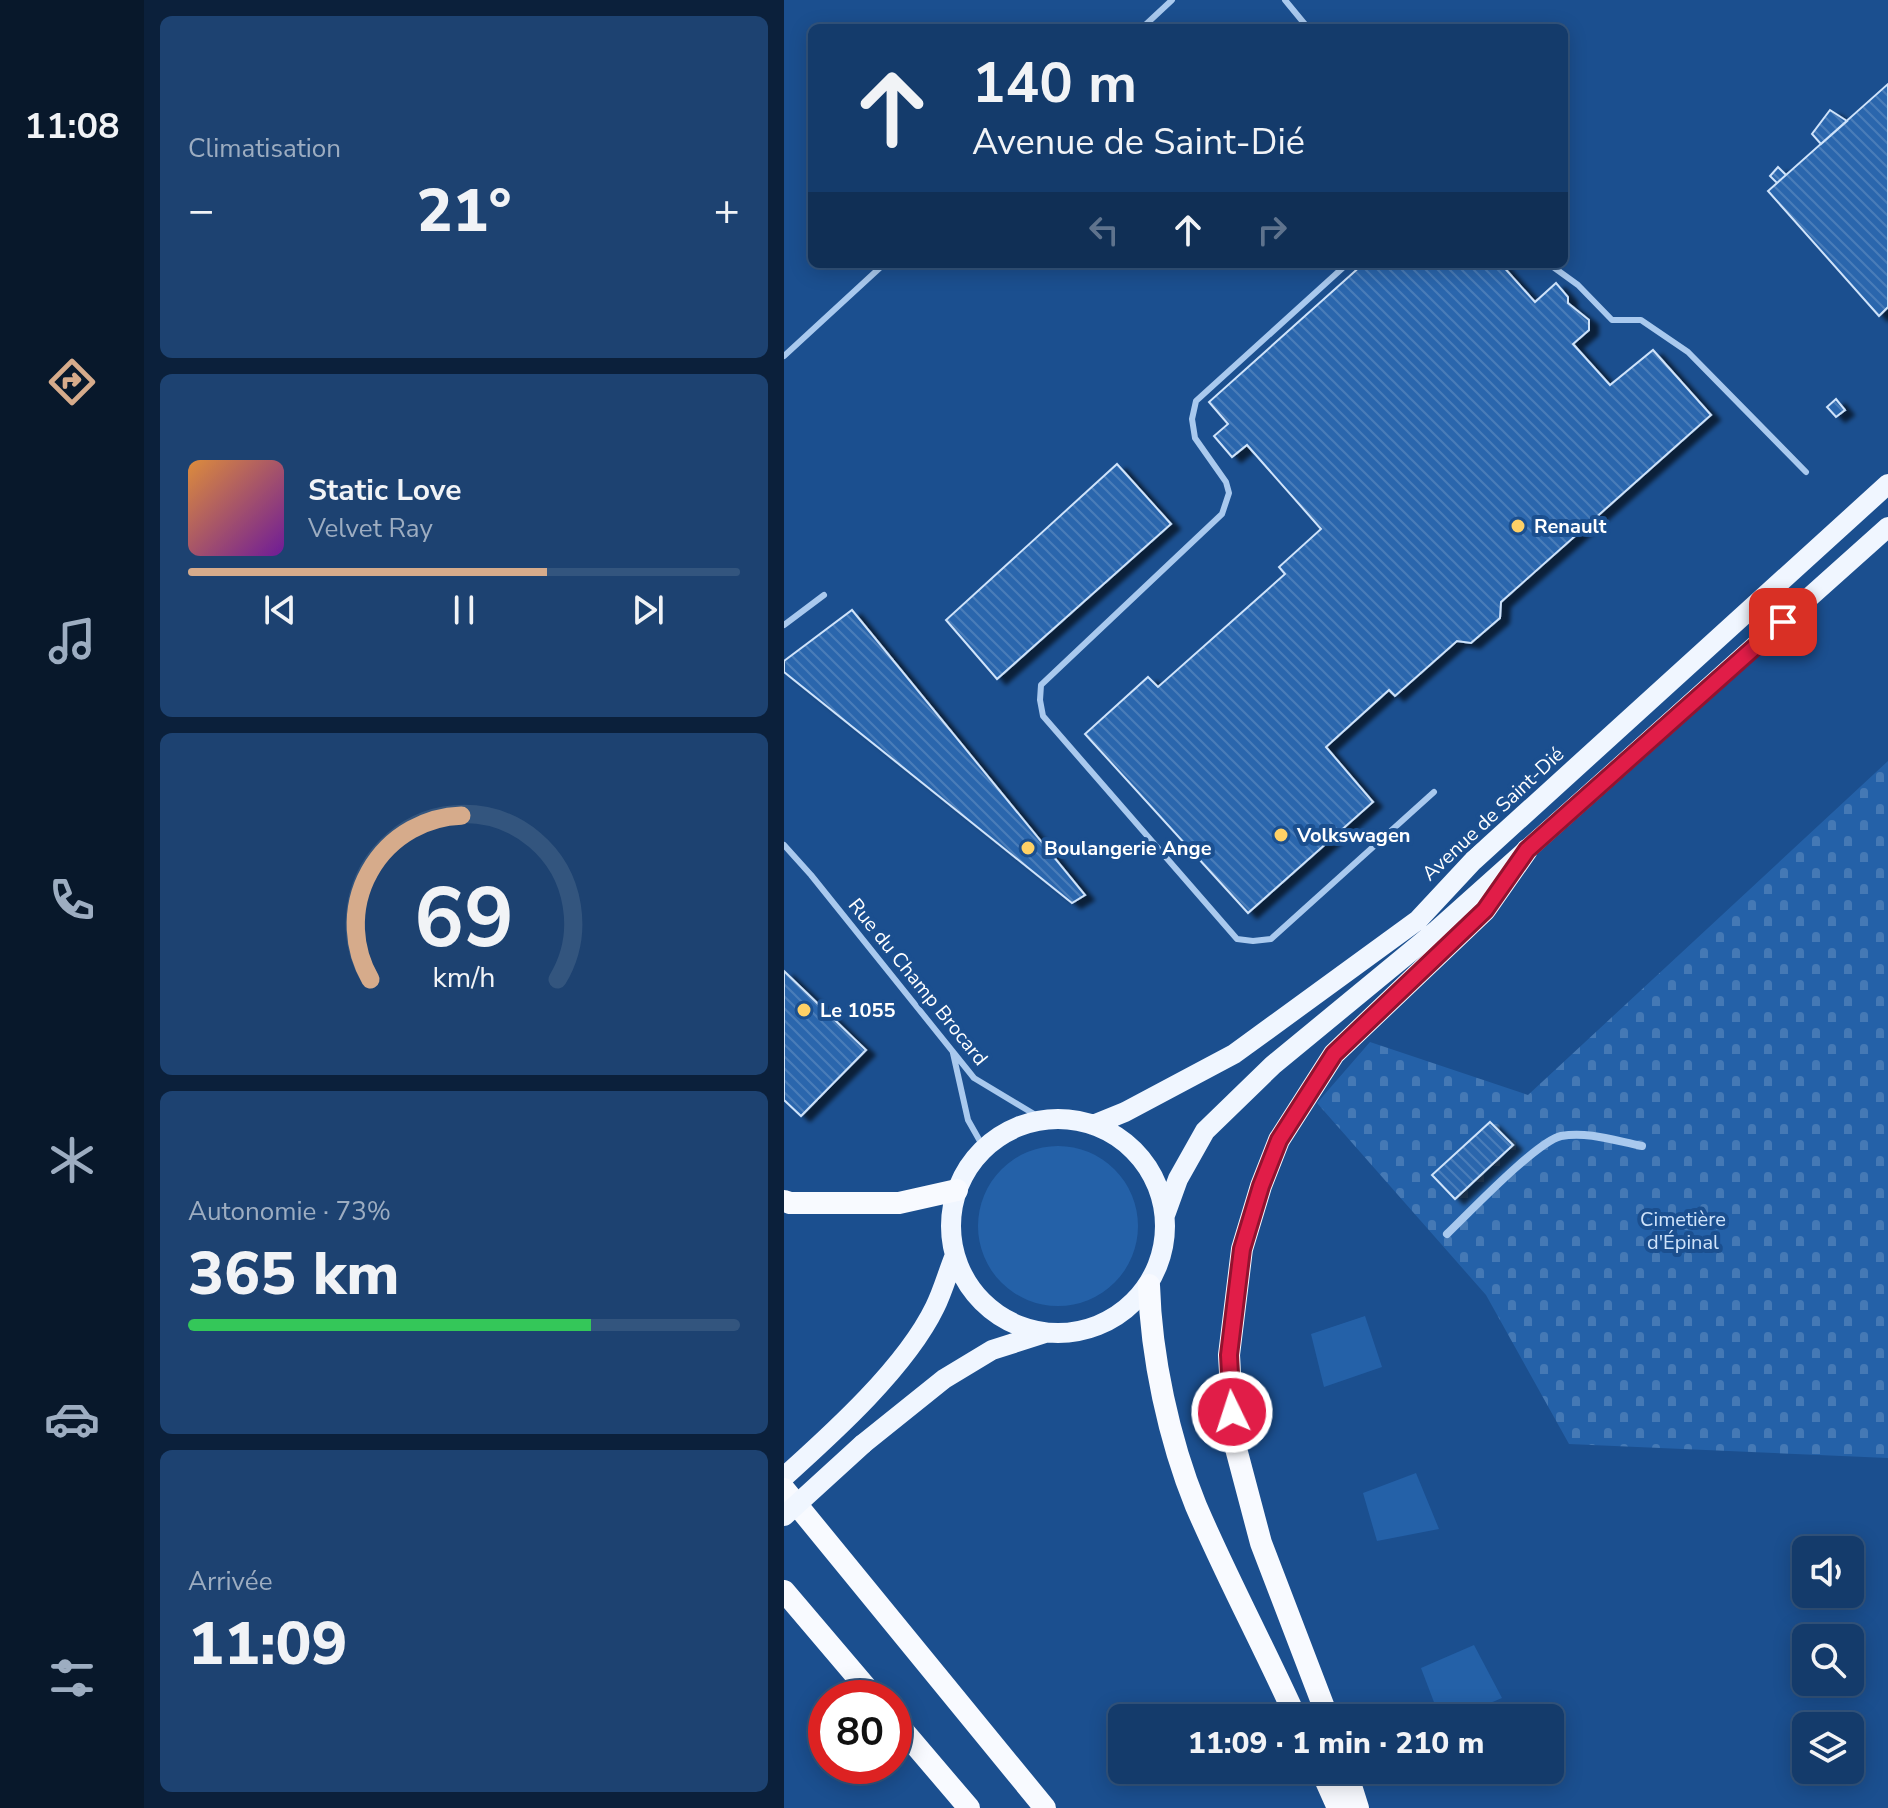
<!DOCTYPE html>
<html lang="fr">
<meta charset="utf-8">
<style>
:root{--surface:#143b6b;--page:#1d4271;--text:#f1f3f6;--muted:#9dadc1;--line:#33557e;--accent:#d6ab8b}
body{margin:0;font-family:"Nunito Sans",sans-serif;background:var(--page);color:var(--text);height:100vh;display:flex;flex-direction:column;font-size:30px;white-space:nowrap}
*{box-sizing:border-box;margin:0}
p{font-size:26px;color:var(--muted)}
.icon{flex:none;width:44px;height:44px;fill:none;stroke:currentColor;stroke-width:2;stroke-linecap:round;stroke-linejoin:round}
.map{position:relative;flex:1;overflow:hidden}
.side{display:flex;flex-direction:column;gap:16px;padding:16px;background:#0b203b;width:640px}
.side>*{flex:none}
.top-card{position:absolute;left:24px;top:24px;width:760px;height:244px;border-radius:12px;box-shadow:0 4px 20px #0003,0 0 0 2px var(--line);background:#143b6b;color:var(--text);overflow:hidden}
.fabs{position:absolute;left:1008px;top:1536px;display:grid;gap:16px}
.fabs a{display:grid;place-items:center;width:72px;height:72px;border-radius:12px;background:var(--surface);box-shadow:0 4px 20px #0003,0 0 0 2px var(--line);font-size:40px}
.speed{position:absolute;left:24px;top:1680px;display:flex;gap:16px;font-size:40px;font-weight:700;text-align:center}
.speed>*{display:grid;place-content:center;width:104px;height:104px;border-radius:50%;background:var(--surface);box-shadow:0 4px 20px #0003,0 0 0 2px var(--line);line-height:1}
.speed .limit{border:12px solid #d22;background:#fff;color:#111}
.pin{position:absolute;display:grid;place-items:center;width:68px;height:68px;color:#fff;margin:-34px;border-radius:16px;box-shadow:0 4px 12px #0006}
.me{position:absolute;width:88px;margin:-44px;rotate:356deg;stroke-linejoin:round;filter:drop-shadow(0 0 6px #0008)}
.turn{display:flex;align-items:center;gap:28px;height:168px;padding:0 32px;font-size:36px}
.turn .icon{width:104px;height:104px;stroke-width:2.5}
.turn b{display:block;font-size:56px;line-height:68px}
.lanes{display:flex;align-items:center;height:76px;padding:0 32px;background:#0003;justify-content:center;gap:40px;direction:ltr}
.lanes .off{opacity:.35}
.big{font-size:60px;font-weight:800;line-height:1.1}
.side .tile{flex:1;display:flex;flex-direction:column;justify-content:center;gap:12px;min-width:0;padding:0 28px;border-radius:12px;background:var(--page)}
.side .dial{align-items:center;gap:0}
.dial svg{height:208px;overflow:visible;fill:none;stroke:var(--line);stroke-width:7;stroke-linecap:round;text-anchor:middle}
.dial text{fill:var(--text);stroke:none}
.song{display:flex;align-items:center;gap:24px}
.cover{width:96px;height:96px;border-radius:12px;background:linear-gradient(135deg,hsl(30 70% 55%),hsl(280 70% 35%))}
.played{height:8px;border-radius:4px;background:linear-gradient(90deg,var(--accent) 65%,var(--line) 65%)}
.keys{display:flex;justify-content:space-around;direction:ltr}
.heat{display:flex;justify-content:space-between;align-items:center;font-size:44px;direction:ltr}
.charge{height:12px;border-radius:6px;background:linear-gradient(90deg,#34c759 73%,var(--line) 0)}
.trip{position:absolute;left:324px;top:1704px;width:456px;height:80px;border-radius:12px;background:var(--surface);box-shadow:0 4px 20px #0003,0 0 0 2px var(--line);font-weight:800;line-height:80px;text-align:center}
main{display:flex;flex:1;min-height:0}
.menu{display:flex;flex-direction:column;width:144px;justify-content:space-around;align-items:center;background:#08182b;color:var(--muted)}
.menu .icon{width:56px;height:56px}
.menu .current{color:var(--accent)}
.menu b{font-size:36px;color:var(--text)}
.map>svg:first-child{display:block}
.grass{fill:#2461a8}
.cemetery{fill:url(#cemetery-stones)}
.building{fill:url(#building-back-hatch);stroke:#cfe3fa;stroke-width:2;filter:url(#shadow)}
.lines{fill:none;stroke-linecap:round;stroke-linejoin:round}
.service{stroke:#a9c9ee;stroke-width:6}
.minor{stroke:#a9c9ee;stroke-width:8}
.primary{stroke:#f0f6ff;stroke-width:20}
.trunk{stroke:#f8faff;stroke-width:22}
.primary-bridge{stroke:#f0f6ff;stroke-width:20}
.route-casing{stroke:#92132f;stroke-width:20}
.route{stroke:#e11d48;stroke-width:14}
.poi-dot{fill:#ffd166;stroke:#1b4f8f;stroke-width:3}
.labels{text-anchor:middle;dominant-baseline:central;stroke-width:8;stroke-linejoin:round;paint-order:stroke}
.poi-label{font-size:20px;font-weight:bold;fill:#fff;stroke:#1b4f8f;text-anchor:start}
.street-label{font-size:20px;fill:#fff;stroke:#1b4f8f}
.park-label{font-size:20px;fill:#cfe3fa;stroke:#1b4f8f}
</style>
<main>
<nav class="menu">
<b>11:08</b>
<svg class="icon current" aria-label="directions" viewBox="0 0 24 24"><path d="M12 3l9 9-9 9-9-9zM9 14v-3h6M13 9l2 2-2 2"/></svg>
<svg class="icon" aria-label="music" viewBox="0 0 24 24"><path d="M9 18V5l10-2v13"/><circle cx="6" cy="18" r="3"/><circle cx="16" cy="16" r="3"/></svg>
<svg class="icon" aria-label="phone" viewBox="0 0 24 24"><path d="M5 4h4l2 5-3 2q2 4 5 5l2-3 5 2v4C11 20 4 13 5 4z"/></svg>
<svg class="icon" aria-label="climate" viewBox="0 0 24 24"><path d="M12 3v18M4 7l16 10M4 17L20 7"/></svg>
<svg class="icon" aria-label="car" viewBox="0 0 24 24"><path d="M5 17H2v-5l4-1 3-4h7l3 4 3 1v5h-3M9 17h6M6 11h13"/><circle cx="7" cy="17" r="2"/><circle cx="17" cy="17" r="2"/></svg>
<svg class="icon" aria-label="filters" viewBox="0 0 24 24"><path d="M4 7h16M4 17h16"/><circle cx="9" cy="7" r="2"/><circle cx="15" cy="17" r="2"/></svg>
</nav>
<section class="side">
<div class="tile"><p>Climatisation</p>
<div class="heat"><a>−</a><b class="big">21°</b><a>+</a></div>
</div>
<div class="tile">
<div class="song"><i class="cover"></i><div><b>Static Love</b><p>Velvet Ray</p></div></div>
<div class="played"></div>
<div class="keys"><svg class="icon" aria-label="previous" viewBox="0 0 24 24"><path d="M18 5L8 12l10 7zM5 5v14"/></svg><svg class="icon" aria-label="pause" viewBox="0 0 24 24"><path d="M8 5v14M16 5v14"/></svg><svg class="icon" aria-label="next" viewBox="0 0 24 24"><path d="M6 5l10 7-10 7zM19 5v14"/></svg></div>
</div>
<div class="tile dial"><svg viewBox="0 0 100 80">
<path d="M14 69A42 42 0 1 1 86 69"/>
<path d="M14 69A42 42 0 0 1 49 6" stroke="#d6ab8b"/>
<text x="50" y="56" font-size="32" font-weight="700">69</text>
<text x="50" y="72" font-size="11">km/h</text>
</svg></div>
<div class="tile"><p>Autonomie · 73%</p><b class="big">365 km</b><div class="charge"></div></div>
<div class="tile"><p>Arrivée</p><b class="big">11:09</b></div>
</section>
<div class="map">
<svg width="1104" height="1808" viewBox="0 0 1104 1808">
<defs>
<pattern id="cemetery-stones" width="16" height="16" patternUnits="userSpaceOnUse" patternTransform="scale(2)"><rect width="16" height="16" fill="#2461a8"/><path d="M2 7V4a2 2 0 0 1 4 0v3zM10 15v-3a2 2 0 0 1 4 0v3z" fill="#4579b5"/></pattern>
<pattern id="building-back-hatch" width="6" height="6" patternUnits="userSpaceOnUse" patternTransform="scale(2)"><rect width="6" height="6" fill="#2a66ad"/><path d="M-1 5l2 2M0 0l6 6M5-1l2 2" fill="none" stroke="#4a7db9"/></pattern>
<filter id="shadow"><feDropShadow dx="9" dy="5" stdDeviation="2" flood-color="#0009"/></filter>
</defs>
<rect width="100%" height="100%" fill="#1b4f8f"/>
<path class="grass" d="M194 1226a80 80 0 1 1 160 0a80 80 0 1 1-160 0Z
M581,1316L598,1367L540,1387L527,1334Z
M632,1473L655,1529L593,1541L579,1493Z
M690,1645L718,1698L671,1718H656L637,1668Z"/>
<path class="cemetery" d="M1104,761V1458L785,1444L702,1295L533,1103L586,1042L744,1095Z"/>
<path class="building" d="M1104,84V307L1095,316L984,191Z
M1046,110L1063,121L1037,144L1028,134Z
M994,167L1002,175L993,183L986,176Z
M579,264H717L751,302L772,283L784,297V303L805,320V330L789,344L826,385L869,350L927,415L717,602L716,618L687,643L673,641L611,696L605,690L542,747L589,802L464,913L301,734L364,677L374,687L501,574L495,567L537,529L463,445L448,457L430,436L444,424L425,402Z
M1052,399L1061,410L1052,417L1043,407Z
M333,464L387,524L213,679L162,620Z
M68,610L301,895L288,903L0,672V661Z
M0,971L82,1050L17,1116L0,1100Z
M706,1122L729,1145L671,1199L648,1175Z"/>
<g class="lines">
<path class="service" d="M501,0L524,28
M358,28L388,0
M563,264L412,401L408,419L411,438L442,482L445,493L438,514L257,685L256,700L259,716L453,939L469,941L487,939L650,792
M765,264L794,285L828,320H857L904,352L1022,472
M0,356L100,264
M0,625L40,595
M0,845L27,875L190,1078L260,1120
M169,1053L184,1120L201,1150"/>
<path class="minor" d="M663,1234C685,1213 752,1142 777,1136C804,1131 832,1141 858,1146"/>
<path class="primary" d="M167 1226a107 107 0 1 1 214 0a107 107 0 1 1-214 0Z
M309,1125L341,1112L450,1054L634,920L689,861L1104,484
M381,1215L394,1179L421,1131L489,1065L653,930L1104,527
M79,1444L160,1379L208,1350L261,1333
M0,1477C50,1432 122,1367 151,1307C159,1291 164,1272 171,1255"/>
<path class="trunk" d="M0,1201L6,1203H115L173,1190
M365,1285C367,1356 385,1440 412,1506C443,1578 480,1647 512,1718
M0,1489L261,1808
M0,1591L91,1698
M544,1718L477,1543L450,1441L445,1355L458,1249L477,1186L495,1140L550,1054L701,910L743,850
M110,1720L185,1808
M537,1770L554,1808
M562,1770L574,1808"/>
<path class="primary-bridge" d="M0,1516L79,1444"/>
</g>
<g class="lines">
<g class="route-casing">
<path id="route" d="M448,1412L445,1355L458,1249L477,1186L495,1140L550,1054L701,910L743,850L999,622"/>
</g>
<use href="#route" class="route"/>
</g>
<g class="poi-dot">
<circle cx="734" cy="526" r="8"/>
<circle cx="497" cy="835" r="8"/>
<circle cx="244" cy="848" r="8"/>
<circle cx="20" cy="1010" r="8"/>
</g>
<g class="labels">
<g class="poi-label">
<text x="750" y="526">Renault</text>
<text x="513" y="835">Volkswagen</text>
<text x="260" y="848">Boulangerie Ange</text>
<text x="36" y="1010">Le 1055</text>
</g>
<g class="street-label">
<text transform="translate(709 814) rotate(-43)">Avenue de Saint-Dié</text>
<text transform="translate(134 982) rotate(51)">Rue du Champ Brocard</text>
</g>
<g class="park-label">
<text x="899" y="1219">Cimetière<tspan x="899" dy="23">d'Épinal</tspan></text>
</g>
</g>
</svg>
<div class="fabs">
<a><svg class="icon" aria-label="sound" viewBox="0 0 24 24"><path d="M4 9h4l5-4v14l-5-4H4zM17 9q2 3 0 6"/></svg></a>
<a><svg class="icon" aria-label="search" viewBox="0 0 24 24"><circle cx="10" cy="10" r="6"/><path d="M15 15l6 6"/></svg></a>
<a><svg class="icon" aria-label="layers" viewBox="0 0 24 24"><path d="M12 4l9 5-9 5-9-5zM3 14l9 5 9-5"/></svg></a>
</div>
<div class="speed"><div class="limit">80</div></div>
<div class="pin" style="left:999px;top:622px;background:#d93025"><svg class="icon" aria-label="arrive" viewBox="0 0 24 24"><path d="M6 21V4h12l-3 4 3 4H6"/></svg></div>
<svg class="me" style="left:448px;top:1412px" viewBox="-20 -20 40 40"><circle r="17" fill="#e11d48" stroke="#fff" stroke-width="3"/><path d="M0-11L8 9 0 5-8 9z" fill="#fff"/></svg>
<div class="trip">11:09 · 1 min · 210 m</div>
<div class="top-card">
<div class="turn"><svg class="icon" aria-label="ahead" viewBox="0 0 24 24"><path d="M12 20V5M6 11l6-6 6 6"/></svg><div><b>140 m</b>Avenue de Saint-Dié</div></div>
<div class="lanes"><svg class="icon off" aria-label="left" viewBox="0 0 24 24"><path d="M17 20v-9H6M10 6l-5 5 5 5"/></svg><svg class="icon" aria-label="ahead" viewBox="0 0 24 24"><path d="M12 20V5M6 11l6-6 6 6"/></svg><svg class="icon off" aria-label="right" viewBox="0 0 24 24"><path d="M7 20v-9h11M14 6l5 5-5 5"/></svg></div>
</div>
</div>
</main>
